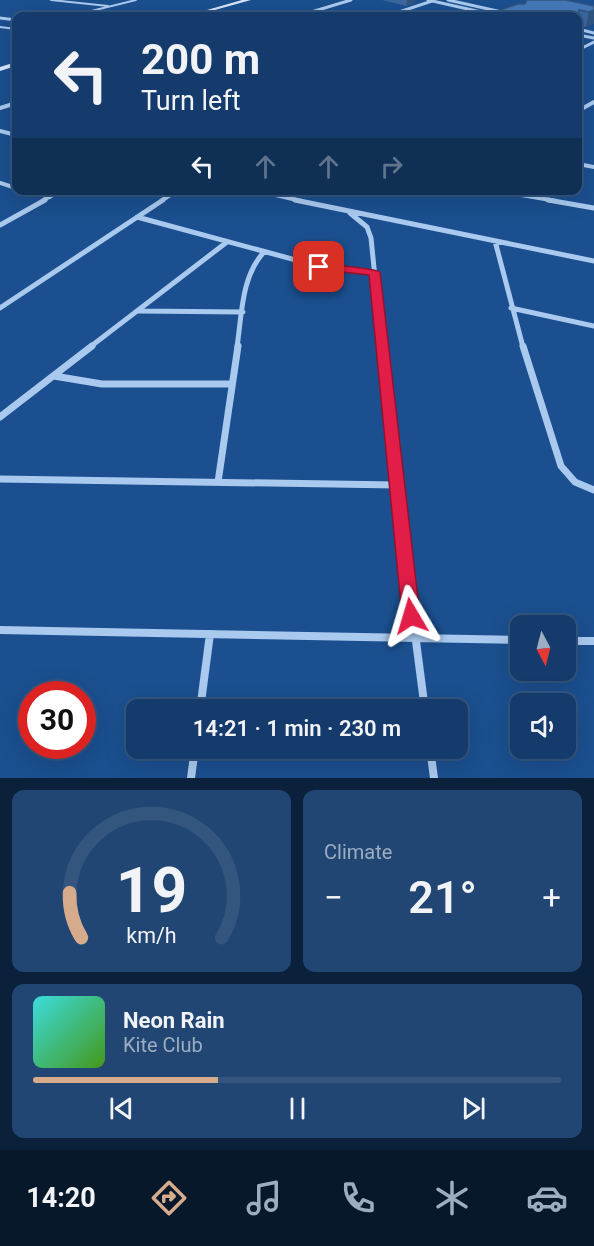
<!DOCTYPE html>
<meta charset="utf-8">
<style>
:root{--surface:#143b6b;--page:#214673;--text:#f1f3f6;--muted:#9dadc1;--line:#33557e;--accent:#d6ab8b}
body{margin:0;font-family:Roboto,sans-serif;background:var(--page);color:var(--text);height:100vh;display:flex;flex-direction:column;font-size:22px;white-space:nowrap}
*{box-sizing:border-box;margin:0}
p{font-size:20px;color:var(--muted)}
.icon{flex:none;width:33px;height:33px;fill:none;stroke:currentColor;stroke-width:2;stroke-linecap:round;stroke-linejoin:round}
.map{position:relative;height:778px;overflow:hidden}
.details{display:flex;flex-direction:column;gap:12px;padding:12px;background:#0b203b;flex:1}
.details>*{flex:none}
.guide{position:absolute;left:12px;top:12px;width:570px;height:183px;border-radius:12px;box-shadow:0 6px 24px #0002,0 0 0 2px var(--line);background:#143b6b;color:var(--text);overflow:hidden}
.needle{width:39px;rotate:173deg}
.fabs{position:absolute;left:510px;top:615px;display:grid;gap:12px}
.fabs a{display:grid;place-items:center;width:66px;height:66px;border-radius:12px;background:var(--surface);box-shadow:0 6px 24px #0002,0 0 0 2px var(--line);font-size:30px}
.speed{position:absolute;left:18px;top:681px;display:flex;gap:12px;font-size:30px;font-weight:700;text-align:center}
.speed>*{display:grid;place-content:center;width:78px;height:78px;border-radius:50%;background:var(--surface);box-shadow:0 6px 24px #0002,0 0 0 2px var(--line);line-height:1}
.speed .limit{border:9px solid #d22;background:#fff;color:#111}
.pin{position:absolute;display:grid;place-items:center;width:51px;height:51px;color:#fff;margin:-26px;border-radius:12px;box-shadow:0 3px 9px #0006}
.me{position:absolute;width:66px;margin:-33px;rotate:353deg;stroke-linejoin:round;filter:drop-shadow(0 0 4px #0008)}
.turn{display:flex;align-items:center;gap:21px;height:126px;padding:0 30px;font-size:27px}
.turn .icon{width:78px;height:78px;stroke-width:2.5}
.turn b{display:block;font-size:42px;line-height:51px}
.lanes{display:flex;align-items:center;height:57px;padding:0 30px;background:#0003;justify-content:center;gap:30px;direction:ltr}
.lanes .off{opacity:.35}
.big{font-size:45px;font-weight:600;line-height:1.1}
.details .widget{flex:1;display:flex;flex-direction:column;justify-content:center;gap:9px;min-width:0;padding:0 21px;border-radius:12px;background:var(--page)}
.details .dial{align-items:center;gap:0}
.dial svg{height:156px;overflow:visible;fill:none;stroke:var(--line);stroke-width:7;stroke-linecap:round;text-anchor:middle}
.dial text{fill:var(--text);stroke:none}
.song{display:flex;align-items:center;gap:18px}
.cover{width:72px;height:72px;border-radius:9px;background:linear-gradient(135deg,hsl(180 70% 55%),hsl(100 70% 35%))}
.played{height:6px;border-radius:3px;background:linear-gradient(90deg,var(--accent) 35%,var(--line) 35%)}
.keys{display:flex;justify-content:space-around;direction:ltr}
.heat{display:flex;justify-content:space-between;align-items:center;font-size:33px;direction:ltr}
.details .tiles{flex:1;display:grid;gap:12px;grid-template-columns:1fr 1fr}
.widget:last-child{grid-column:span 2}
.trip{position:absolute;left:126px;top:699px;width:342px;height:60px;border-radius:12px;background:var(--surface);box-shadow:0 6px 24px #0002,0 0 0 2px var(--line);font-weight:600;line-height:60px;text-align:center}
.tab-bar{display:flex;height:96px;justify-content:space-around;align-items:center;background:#08182b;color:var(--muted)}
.tab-bar .icon{width:42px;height:42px}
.tab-bar .current{color:var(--accent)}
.tab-bar b{font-size:27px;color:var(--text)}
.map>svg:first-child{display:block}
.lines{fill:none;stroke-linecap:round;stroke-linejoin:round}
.lane{stroke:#a9c9ee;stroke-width:2}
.street-far4{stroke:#a9c9ee;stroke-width:3}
.street-far3{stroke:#a9c9ee;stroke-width:4}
.street-far2{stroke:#a9c9ee;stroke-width:5}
.street-far1{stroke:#a9c9ee;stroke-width:7}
.street{stroke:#a9c9ee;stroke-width:8}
.secondary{fill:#d6e6fa;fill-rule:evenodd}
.wall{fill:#3a679d}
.shaded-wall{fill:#305480}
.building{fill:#4478b7;stroke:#305480;stroke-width:1.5}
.route{fill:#e11d48;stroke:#92132f;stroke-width:1.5}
</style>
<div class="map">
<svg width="594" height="778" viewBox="0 0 594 778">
<rect width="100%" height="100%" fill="#1b4f8f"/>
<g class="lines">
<path class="lane" d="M51,0L108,6
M71,16L136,0
M0,27L16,29"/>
<path class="street-far4" d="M428,0L499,16
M448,0L502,12
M298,16L351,0
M387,16L432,1
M0,18L16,20
M578,29L594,33
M578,35L594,38
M578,50L594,42"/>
<path class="street-far3" d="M0,108L16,103
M578,111L594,102
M0,131L16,135
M578,164L594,167
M0,183L16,188
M27,190L50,197
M254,190L301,201
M492,190L556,201
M42,201L62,190
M161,201L178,190"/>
<path class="street-far2" d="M295,200L594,261
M548,200L594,208
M350,213L367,227L371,238L382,347
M137,217L329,269L374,272
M0,225L45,200
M495,241L523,347
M0,308L163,200
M511,308L594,326
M138,311L243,312
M90,347L227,242
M237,347C242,314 241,277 264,252"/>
<path class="street-far1" d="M382,346L403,536
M523,346L561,466L575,482L594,490
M54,376L102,384H232
M0,417L92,346
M0,479L396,485
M218,482L238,346"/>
<path class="street" d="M402,534L425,710
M0,630L520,640
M566,641H594
M200,710L210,634
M430,748L434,778
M191,778L195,748"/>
<path class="secondary" d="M242,0H251L193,16H186Z
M16,62V66L0,71V67Z"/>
</g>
<path class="wall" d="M382,0H415V3L406,6Z
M594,6L586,27L578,26V16H494V12Z"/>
<path class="shaded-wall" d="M407,0H415V3L406,6Z
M594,10V24L586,27L589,12Z"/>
<path class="building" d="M527,0H566L594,6V10L589,12L579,10L578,16H513L494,12L518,4H525Z"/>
<path class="route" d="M319,263C331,265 374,268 380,272L420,616L418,621L411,623L405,621L402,616L369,275L315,269L313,267Z"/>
</svg>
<div class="fabs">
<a><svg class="needle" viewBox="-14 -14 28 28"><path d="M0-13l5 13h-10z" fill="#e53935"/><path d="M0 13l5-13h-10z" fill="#9dadc1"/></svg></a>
<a><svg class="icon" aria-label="sound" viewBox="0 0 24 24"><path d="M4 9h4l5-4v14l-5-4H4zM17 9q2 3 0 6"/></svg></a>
</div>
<div class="speed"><div class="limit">30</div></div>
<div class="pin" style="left:319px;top:267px;background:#d93025"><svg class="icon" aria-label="arrive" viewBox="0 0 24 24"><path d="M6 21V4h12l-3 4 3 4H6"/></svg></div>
<svg class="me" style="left:411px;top:616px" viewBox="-20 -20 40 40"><path d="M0-17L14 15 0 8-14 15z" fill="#e11d48" stroke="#fff" stroke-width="4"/></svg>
<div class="trip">14:21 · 1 min · 230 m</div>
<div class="guide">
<div class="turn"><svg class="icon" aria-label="left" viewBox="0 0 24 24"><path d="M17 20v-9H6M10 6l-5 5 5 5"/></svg><div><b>200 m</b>Turn left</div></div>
<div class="lanes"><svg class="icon" aria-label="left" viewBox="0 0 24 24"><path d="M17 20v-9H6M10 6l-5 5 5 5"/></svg><svg class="icon off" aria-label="ahead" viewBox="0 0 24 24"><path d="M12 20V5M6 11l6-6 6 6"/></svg><svg class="icon off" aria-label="ahead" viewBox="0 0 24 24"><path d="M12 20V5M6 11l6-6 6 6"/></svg><svg class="icon off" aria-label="right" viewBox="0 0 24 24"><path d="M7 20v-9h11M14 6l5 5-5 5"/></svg></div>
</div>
</div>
<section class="details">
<div class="tiles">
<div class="widget dial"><svg viewBox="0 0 100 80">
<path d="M14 69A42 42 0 1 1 86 69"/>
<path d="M14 69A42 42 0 0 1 8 46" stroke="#d6ab8b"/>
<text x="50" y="56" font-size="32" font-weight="700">19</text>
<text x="50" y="72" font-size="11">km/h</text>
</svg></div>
<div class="widget"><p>Climate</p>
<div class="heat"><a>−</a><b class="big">21°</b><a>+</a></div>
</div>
<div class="widget">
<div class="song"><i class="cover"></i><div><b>Neon Rain</b><p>Kite Club</p></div></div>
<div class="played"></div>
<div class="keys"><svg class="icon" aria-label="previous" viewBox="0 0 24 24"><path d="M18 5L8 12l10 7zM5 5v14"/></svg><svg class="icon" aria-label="pause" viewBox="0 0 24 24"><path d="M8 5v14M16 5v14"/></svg><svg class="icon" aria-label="next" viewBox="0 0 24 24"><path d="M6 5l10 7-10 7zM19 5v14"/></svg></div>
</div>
</div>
</section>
<nav class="tab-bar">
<b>14:20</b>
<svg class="icon current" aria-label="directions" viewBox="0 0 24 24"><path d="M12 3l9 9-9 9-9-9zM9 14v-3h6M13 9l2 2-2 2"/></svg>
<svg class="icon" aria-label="music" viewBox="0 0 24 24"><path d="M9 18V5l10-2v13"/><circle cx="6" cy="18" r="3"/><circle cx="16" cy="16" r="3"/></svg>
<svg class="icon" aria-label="phone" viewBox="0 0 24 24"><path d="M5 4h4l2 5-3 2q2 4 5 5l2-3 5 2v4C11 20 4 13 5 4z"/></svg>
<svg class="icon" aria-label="climate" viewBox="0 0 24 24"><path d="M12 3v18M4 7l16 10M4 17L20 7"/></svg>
<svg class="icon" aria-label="car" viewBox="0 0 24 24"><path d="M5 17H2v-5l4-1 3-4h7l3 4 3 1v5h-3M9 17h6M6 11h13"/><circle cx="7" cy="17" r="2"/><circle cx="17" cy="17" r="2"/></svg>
</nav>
